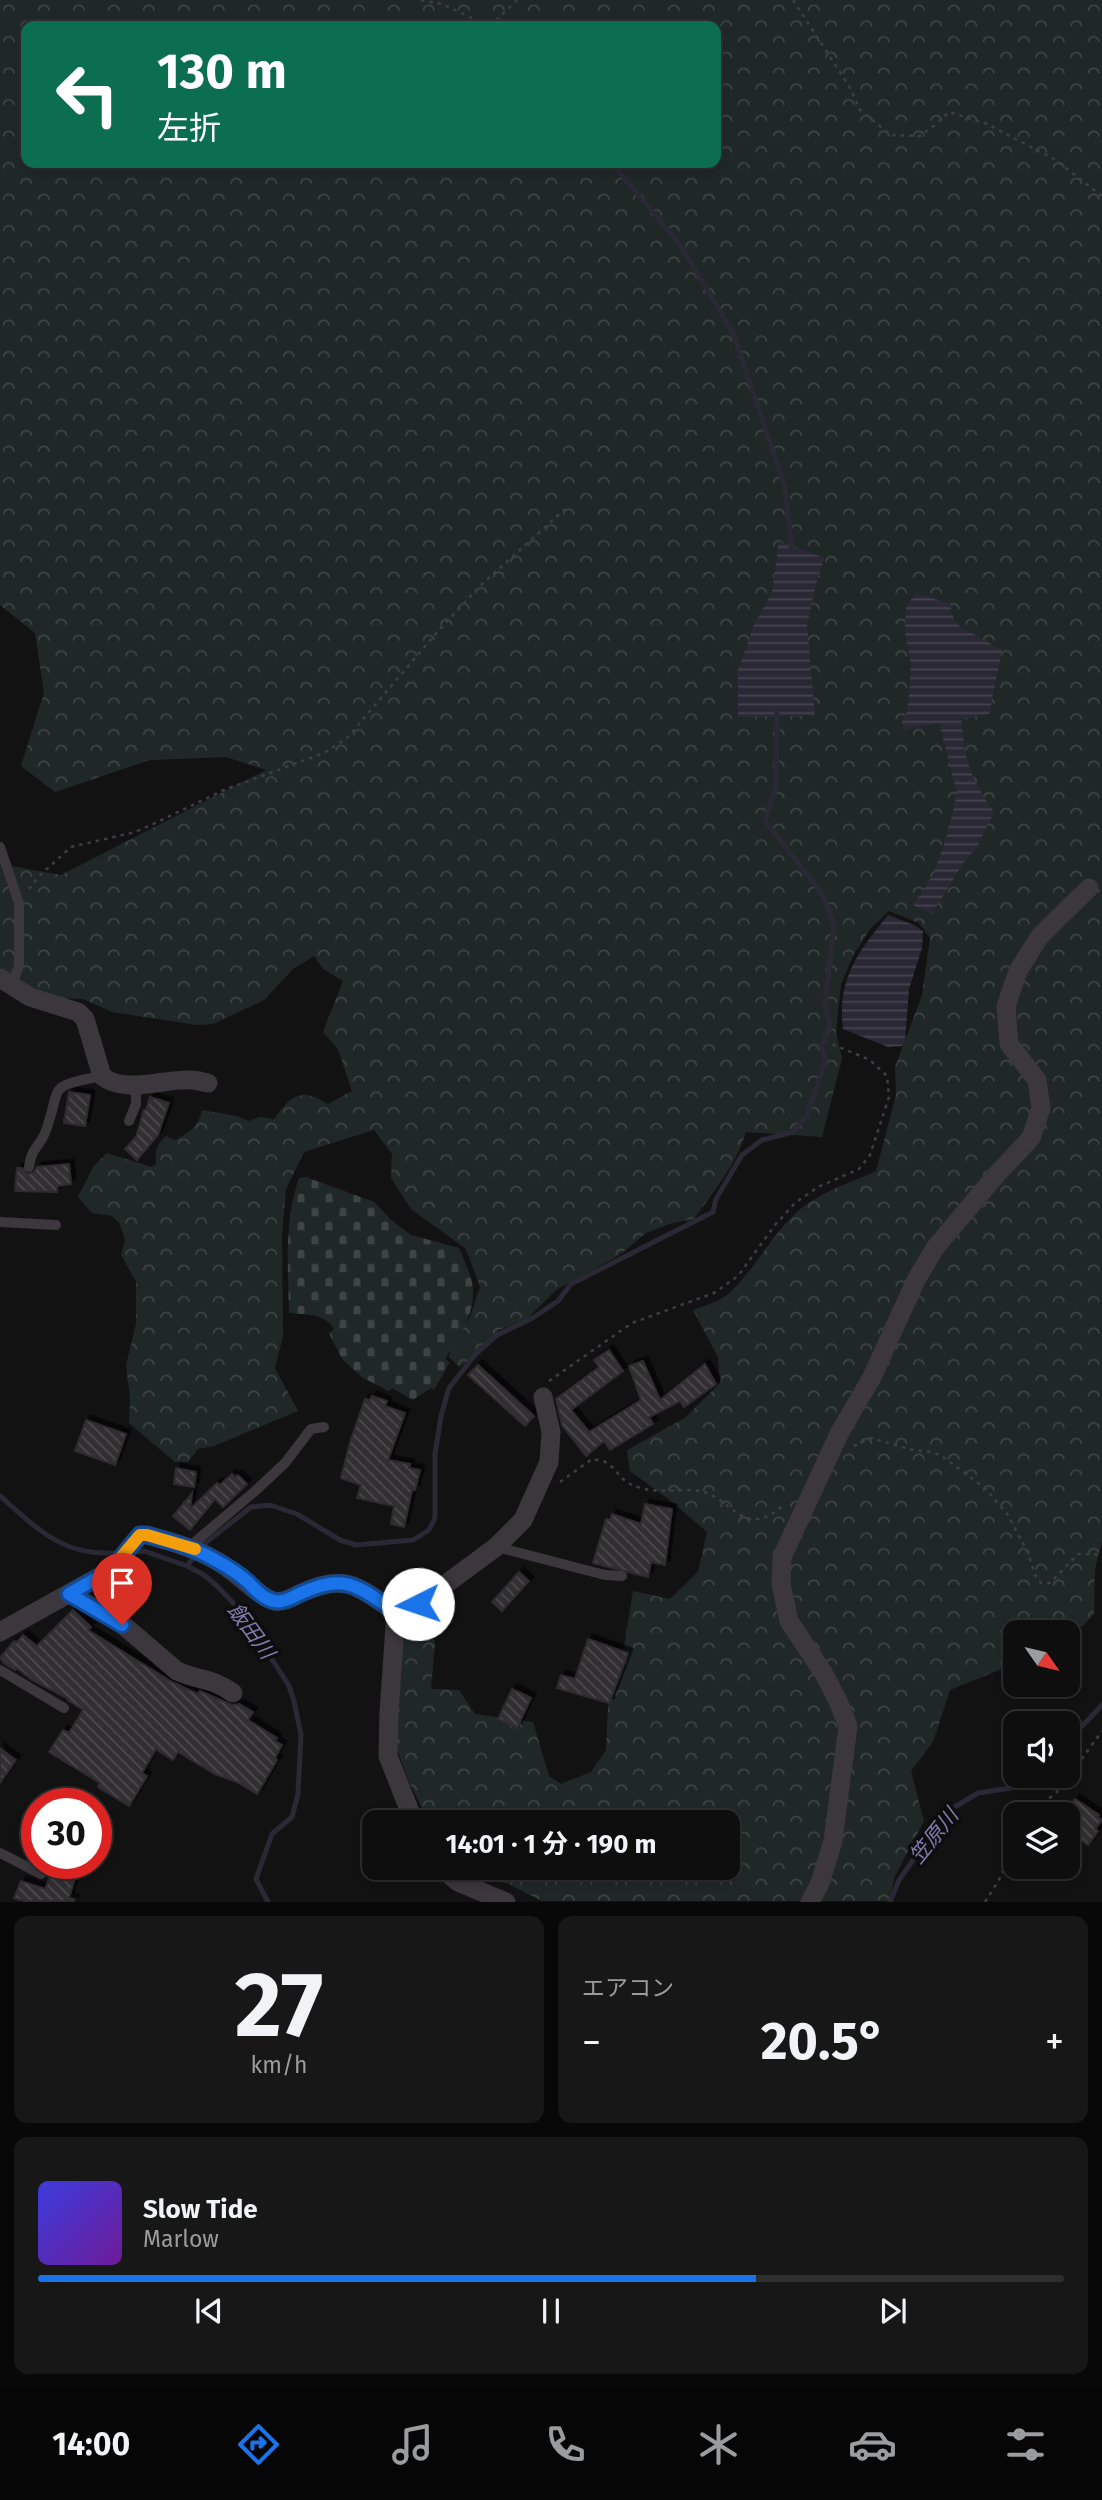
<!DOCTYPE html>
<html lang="ja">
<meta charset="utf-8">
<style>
:root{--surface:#0e0e0e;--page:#171717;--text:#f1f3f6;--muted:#9b9c9e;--line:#2e2e2e;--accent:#1a73e8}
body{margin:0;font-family:"Fira Sans","Noto Sans JP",sans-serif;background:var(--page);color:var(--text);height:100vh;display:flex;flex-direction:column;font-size:26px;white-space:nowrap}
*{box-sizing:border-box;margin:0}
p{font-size:23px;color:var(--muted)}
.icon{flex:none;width:38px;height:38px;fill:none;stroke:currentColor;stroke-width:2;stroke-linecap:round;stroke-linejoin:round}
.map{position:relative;height:1902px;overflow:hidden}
.drawer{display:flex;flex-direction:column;gap:14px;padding:14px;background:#080808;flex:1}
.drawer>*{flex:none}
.hud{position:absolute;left:21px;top:21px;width:700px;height:147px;border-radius:14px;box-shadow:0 4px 10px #0003,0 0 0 2px var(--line);background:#0b6e4f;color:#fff;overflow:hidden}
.needle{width:46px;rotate:124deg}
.tools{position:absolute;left:1003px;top:1620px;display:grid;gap:14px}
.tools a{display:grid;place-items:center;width:77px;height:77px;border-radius:14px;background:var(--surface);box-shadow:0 4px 10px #0003,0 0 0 2px var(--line);font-size:35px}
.speed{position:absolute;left:21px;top:1788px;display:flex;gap:14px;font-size:35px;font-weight:700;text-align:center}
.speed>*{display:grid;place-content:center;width:91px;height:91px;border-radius:50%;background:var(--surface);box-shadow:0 4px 10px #0003,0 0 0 2px var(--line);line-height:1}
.speed .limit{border:10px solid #d22;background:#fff;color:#111}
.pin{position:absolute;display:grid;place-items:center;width:60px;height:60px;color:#fff;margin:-72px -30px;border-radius:50% 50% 50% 0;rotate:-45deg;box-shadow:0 0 7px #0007}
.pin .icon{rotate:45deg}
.me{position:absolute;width:77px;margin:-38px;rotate:266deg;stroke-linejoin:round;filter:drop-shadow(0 0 5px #0008)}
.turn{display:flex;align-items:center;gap:24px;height:147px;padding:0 21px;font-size:32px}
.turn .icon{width:91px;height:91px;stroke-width:2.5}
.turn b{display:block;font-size:49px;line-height:60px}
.big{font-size:52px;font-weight:700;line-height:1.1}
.drawer .card{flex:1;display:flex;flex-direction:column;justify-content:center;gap:10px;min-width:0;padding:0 24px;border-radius:14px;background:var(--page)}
.drawer .dial{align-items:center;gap:0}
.dial b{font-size:91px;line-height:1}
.song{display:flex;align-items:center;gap:21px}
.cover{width:84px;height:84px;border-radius:10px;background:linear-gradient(135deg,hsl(240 70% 55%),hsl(280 70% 35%))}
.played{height:7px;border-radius:4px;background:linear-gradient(90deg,var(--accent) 70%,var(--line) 70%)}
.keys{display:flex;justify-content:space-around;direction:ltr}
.heat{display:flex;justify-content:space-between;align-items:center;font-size:38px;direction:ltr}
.drawer .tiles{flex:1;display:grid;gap:14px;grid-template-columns:1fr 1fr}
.card:last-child{grid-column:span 2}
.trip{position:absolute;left:362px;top:1810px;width:378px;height:70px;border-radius:14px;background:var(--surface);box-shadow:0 4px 10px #0003,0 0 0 2px var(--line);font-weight:700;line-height:70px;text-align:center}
.dock{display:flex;height:112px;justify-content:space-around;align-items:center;background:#060606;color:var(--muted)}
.dock .icon{width:49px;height:49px}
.dock .on{color:var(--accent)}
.dock b{font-size:32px;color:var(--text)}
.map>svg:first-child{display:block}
.forest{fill:url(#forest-crowns);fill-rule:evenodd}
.cemetery{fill:url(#cemetery-stones)}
.water{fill:url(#water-rules)}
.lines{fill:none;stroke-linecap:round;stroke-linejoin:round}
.stream{stroke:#2b2836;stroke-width:5}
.building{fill:url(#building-back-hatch);stroke:#2e2c2f;stroke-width:2;filter:url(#shadow)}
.path{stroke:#3f3d44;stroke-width:2.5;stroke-dasharray:3.5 5;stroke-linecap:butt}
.lane{stroke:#3b373d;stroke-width:10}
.street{stroke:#3b373d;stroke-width:19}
.route-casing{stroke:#114b97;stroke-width:18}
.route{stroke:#1a73e8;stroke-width:12}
.slow{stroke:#f59e0b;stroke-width:12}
.labels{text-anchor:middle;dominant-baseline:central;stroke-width:7;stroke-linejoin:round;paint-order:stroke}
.water-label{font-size:21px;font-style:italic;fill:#847bae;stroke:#0e0d0e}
</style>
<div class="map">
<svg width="1102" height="1902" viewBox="0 0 1102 1902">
<defs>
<pattern id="forest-crowns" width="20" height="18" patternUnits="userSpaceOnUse" patternTransform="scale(1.75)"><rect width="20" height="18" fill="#202827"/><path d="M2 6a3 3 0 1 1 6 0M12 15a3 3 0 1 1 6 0" fill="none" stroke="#3e4444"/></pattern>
<pattern id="cemetery-stones" width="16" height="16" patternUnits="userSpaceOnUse" patternTransform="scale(1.75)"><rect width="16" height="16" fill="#202827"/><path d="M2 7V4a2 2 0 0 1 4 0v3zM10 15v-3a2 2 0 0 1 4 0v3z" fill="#3e4444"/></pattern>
<pattern id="water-rules" width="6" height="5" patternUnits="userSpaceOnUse" patternTransform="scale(1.75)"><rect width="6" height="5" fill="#2b2836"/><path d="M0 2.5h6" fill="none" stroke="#474451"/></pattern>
<pattern id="building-back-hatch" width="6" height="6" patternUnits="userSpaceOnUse" patternTransform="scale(1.75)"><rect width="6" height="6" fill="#312f32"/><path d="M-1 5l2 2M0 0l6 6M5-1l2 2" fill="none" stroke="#4c4a4d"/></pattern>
<filter id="shadow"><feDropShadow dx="4.5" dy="-4.5" stdDeviation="0" flood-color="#0009"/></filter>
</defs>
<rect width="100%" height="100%" fill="#131213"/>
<path class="forest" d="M0,0H1102V1541L1095,1569L1094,1614L1083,1626L1053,1633H1015V1654L1004,1668L950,1690L933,1742L911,1771L924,1821L895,1876L889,1901H542L506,1883L483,1879L465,1867H728V1822H429L410,1784L396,1747L400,1629L430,1614L435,1644L431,1689L459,1690L475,1714L533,1722L549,1776L561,1784L591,1772L606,1750L608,1707L619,1678L633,1591L670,1599L698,1572L707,1532L671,1501L630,1471L627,1450L685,1418L720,1383L718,1357L693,1310C704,1306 719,1302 728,1294C755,1270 771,1235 798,1211C820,1192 850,1183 876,1171L896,1095L895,1067L922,995L930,938L919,923L889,911L871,928L854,954L841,984L836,1033L842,1058L822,1137L746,1132C736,1165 714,1191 694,1219L672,1223L646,1233L621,1254L556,1290L527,1319L499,1330L477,1356L459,1367L449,1357L452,1346L470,1317L480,1287L466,1249L411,1209L391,1178L392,1154L374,1130L304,1152L286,1189L282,1235L283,1336L275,1368L298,1411L214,1446L198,1449L188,1462H175L129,1423L130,1398L126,1365L136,1324V1282L121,1255L125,1240L120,1224L112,1216L92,1213L78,1197L93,1167L107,1153L152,1167L156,1164C155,1151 156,1145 166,1136L175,1140C189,1133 199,1126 202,1110L237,1116L249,1121L260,1117L274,1119C291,1095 301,1087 328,1104L352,1091L338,1049L323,1032L343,981L323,969L314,956L293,969L264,1000L213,1024L197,1025L112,1012L83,999L53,998L26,986L0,968V864L61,875L266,770L226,757L150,760L55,792L21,766L44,693L35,633L0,605ZM26,26H716V163H26Z"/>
<path class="cemetery" d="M306,1177L374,1202L390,1219L411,1235L459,1248C464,1261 473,1277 473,1291C474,1316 458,1339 445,1359L450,1362L434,1390L431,1388L413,1400L392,1388L389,1391L363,1378L342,1359L329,1333L334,1329C325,1313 306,1315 289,1313C288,1268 284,1221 299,1178Z"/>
<path class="water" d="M779,541L824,558L816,584L807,625L815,716L738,717V671L753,627L772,592Z
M916,593L950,604L954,620L961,627L1002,650L989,714L961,719C966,764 968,774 994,812L977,847L964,862L932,914L913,905L933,875L947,836L957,793L939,723L903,730L902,721L907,711L909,697L911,663L905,633L906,607Z
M888,915L914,925L923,931L922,948L909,989L905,1042L902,1046L888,1047L843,1029C837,979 858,952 888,915Z"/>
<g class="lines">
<path class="stream" d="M612,163L681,246L733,333L785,487L792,552
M0,1496C39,1530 63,1557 119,1553
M132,1552L144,1551L187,1566L204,1575L217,1586L236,1606L260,1640L289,1686L294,1701L301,1735L298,1794L292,1817L272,1834L256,1879L268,1902
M187,1566L204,1544L251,1507L270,1505L297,1514L340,1540L356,1545L413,1540L429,1530L435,1518V1454L441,1416L449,1388L475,1355L497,1335L531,1319L558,1301L571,1284L713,1212L716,1199L742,1155L762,1140L793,1132L807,1115L826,1059L821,1047L830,1026L825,1005L834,923L821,892L765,821L776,787L777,712
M1068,1741L1102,1705
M890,1902L899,1880L948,1811L978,1793L1011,1788L1033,1776"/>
</g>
<path class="building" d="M69,1092L90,1095L85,1126L64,1123Z
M150,1097L169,1103L158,1135L137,1160L125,1149L136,1137L144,1110H146Z
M69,1164L71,1184L57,1186V1192L15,1191L17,1168H22L28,1174L34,1172L37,1167Z
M609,1350L623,1371L571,1410L589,1432L641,1400L629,1366L643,1361L660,1400L705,1364L716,1384L684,1407L680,1401L649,1417L653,1424L610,1450L604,1441L586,1456L562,1425L556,1399L599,1367L594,1360Z
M478,1365L534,1416L525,1426L468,1375Z
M372,1396L387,1401L385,1406L405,1413L388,1460L410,1464L409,1468L420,1470L415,1490H412L404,1527L391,1524L394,1506L357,1498L361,1485L341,1478L350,1442L365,1399L370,1400Z
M86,1420L126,1434L115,1465L75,1451Z
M176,1468L196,1472L194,1487L174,1484Z
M232,1474L235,1477L238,1475L247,1484L223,1507L215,1499L190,1530L173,1516L192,1493L190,1509L217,1483L220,1485Z
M645,1504L672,1509L665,1565L651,1562L648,1577L593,1563L606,1519L610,1520L612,1514L641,1524Z
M519,1572L529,1581L502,1611L492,1602Z
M73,1610L91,1627L88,1630L172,1682L198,1694L200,1691L232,1705L239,1704L253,1712L248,1720L277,1738L275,1741L282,1745L275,1758L277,1760L257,1794L237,1782L215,1774L178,1752L173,1760L156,1749L142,1773L147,1776L129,1806L98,1787L100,1783L49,1752L63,1730L69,1733L83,1710L68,1700L69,1699L32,1680L17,1668L15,1670L5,1664L0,1658L14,1641L16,1643L23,1635L37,1646Z
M588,1639L628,1653L609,1703L557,1688L561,1675L575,1679Z
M512,1689L531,1698L517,1728L498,1719Z
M0,1748L16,1760L0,1783Z
M1075,1799L1099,1815L1097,1817L1102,1820L1095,1829L1098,1831L1088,1845L1068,1830V1809Z
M55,1864H79L69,1898L74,1899V1901H24L14,1898L21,1881L45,1889Z"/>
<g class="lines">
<path class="path" d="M421,0L442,4L489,26
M793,0L849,86L860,110L891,135L920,136L935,125L949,112L987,124L1054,159L1102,196
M490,26L517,0
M29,889L38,877L71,847L135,832L151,825L224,790L324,753L347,738L439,630L480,586L566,508
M549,1381L632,1323L714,1293L738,1276L775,1225L795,1203L818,1187L859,1169L870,1155L889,1097L887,1076L870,1060L827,1042
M854,1446L871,1438L913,1450L932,1452L943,1457L985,1488L1008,1515L1028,1553L1035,1575L1041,1583H1050L1078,1554H1095L1102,1558
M560,1482L592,1459C596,1460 603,1460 607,1463C621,1473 619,1482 641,1488C661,1494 681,1488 700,1491C734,1498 742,1542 785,1504
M1030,1815L1059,1790L1102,1731
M985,1902L1000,1878L1015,1840"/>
<path class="lane" d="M0,847L19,903V966L12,984
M128,1085L136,1093V1104L129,1121
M29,1167C32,1146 39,1148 45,1133C63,1085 44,1087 102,1076
M0,1222L56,1225
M189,1547L254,1492L285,1463L311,1429L324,1427
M497,1547L605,1575L622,1576
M0,1670L64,1708
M0,1853L41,1874"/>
<path class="street" d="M0,978L30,997L78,1012L85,1019L102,1076C125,1095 165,1078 192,1080C197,1080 203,1082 208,1083
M70,1594L122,1624L177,1671C199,1681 211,1677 233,1693
M396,1612L389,1712L388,1756L414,1822
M0,1632L111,1570L140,1535H147C172,1542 195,1548 217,1561C233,1569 260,1598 274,1601C282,1603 292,1598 299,1594C346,1572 356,1586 396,1612L419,1604L496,1547L523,1520L549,1462L551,1432L543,1397
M440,1867L458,1882L506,1902
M810,1902L820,1883L833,1841L848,1726L838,1701L824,1674L789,1621L781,1584L782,1557L840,1432L872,1377L916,1280L935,1248L997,1174L1031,1138L1041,1108L1037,1080L1009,1044L1006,1006L1018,971L1040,936L1089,888"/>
</g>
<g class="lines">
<g class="route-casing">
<path id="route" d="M122,1625L69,1594L111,1570L140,1535H147C172,1542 195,1548 217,1561C228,1567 239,1574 248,1582C255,1589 263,1599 274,1601C282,1603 292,1598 299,1594C346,1572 356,1586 396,1612L418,1604"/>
</g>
<use href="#route" class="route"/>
<path class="slow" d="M117,1562L140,1535H147L195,1549"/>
</g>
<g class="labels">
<g class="water-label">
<text transform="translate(251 1631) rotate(54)">飯田川</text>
<text transform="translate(934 1836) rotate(-51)">笠原川</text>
</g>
</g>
</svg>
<div class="tools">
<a><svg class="needle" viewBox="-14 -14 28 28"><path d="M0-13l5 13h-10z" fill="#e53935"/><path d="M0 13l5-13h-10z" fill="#9b9c9e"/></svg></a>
<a><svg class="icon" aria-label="sound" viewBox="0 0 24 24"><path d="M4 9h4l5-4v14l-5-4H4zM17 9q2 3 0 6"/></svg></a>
<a><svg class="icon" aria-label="layers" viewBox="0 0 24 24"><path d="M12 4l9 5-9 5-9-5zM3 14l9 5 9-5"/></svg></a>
</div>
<div class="speed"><div class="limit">30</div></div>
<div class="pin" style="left:122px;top:1625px;background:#d93025"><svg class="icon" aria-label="arrive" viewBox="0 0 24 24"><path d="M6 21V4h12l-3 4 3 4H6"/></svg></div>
<svg class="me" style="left:418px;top:1604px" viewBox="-20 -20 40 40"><circle r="19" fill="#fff"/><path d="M0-13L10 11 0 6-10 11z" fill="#1a73e8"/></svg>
<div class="trip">14:01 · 1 分 · 190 m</div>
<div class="hud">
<div class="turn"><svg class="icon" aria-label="left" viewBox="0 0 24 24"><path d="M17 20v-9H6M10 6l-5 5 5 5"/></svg><div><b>130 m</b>左折</div></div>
</div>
</div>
<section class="drawer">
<div class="tiles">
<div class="card dial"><b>27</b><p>km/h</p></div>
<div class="card"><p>エアコン</p>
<div class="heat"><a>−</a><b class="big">20.5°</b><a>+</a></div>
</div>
<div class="card">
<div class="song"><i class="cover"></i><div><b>Slow Tide</b><p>Marlow</p></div></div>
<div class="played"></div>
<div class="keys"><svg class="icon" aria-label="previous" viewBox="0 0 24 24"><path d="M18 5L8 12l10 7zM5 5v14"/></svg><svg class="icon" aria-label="pause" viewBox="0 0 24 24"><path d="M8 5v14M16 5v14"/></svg><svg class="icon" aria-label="next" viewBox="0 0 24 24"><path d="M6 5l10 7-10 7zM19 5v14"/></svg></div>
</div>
</div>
</section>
<nav class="dock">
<b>14:00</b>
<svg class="icon on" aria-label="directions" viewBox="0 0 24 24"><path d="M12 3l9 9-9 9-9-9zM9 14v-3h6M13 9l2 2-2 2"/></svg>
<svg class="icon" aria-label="music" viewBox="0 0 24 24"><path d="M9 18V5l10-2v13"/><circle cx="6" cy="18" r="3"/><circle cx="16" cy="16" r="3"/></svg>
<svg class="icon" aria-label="phone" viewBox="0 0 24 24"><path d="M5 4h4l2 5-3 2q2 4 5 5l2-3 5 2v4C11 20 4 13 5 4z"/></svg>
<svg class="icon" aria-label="climate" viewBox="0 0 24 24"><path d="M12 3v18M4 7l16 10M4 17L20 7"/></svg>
<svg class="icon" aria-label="car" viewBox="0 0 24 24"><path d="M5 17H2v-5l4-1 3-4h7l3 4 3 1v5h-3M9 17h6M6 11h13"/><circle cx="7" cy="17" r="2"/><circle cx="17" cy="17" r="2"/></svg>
<svg class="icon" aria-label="filters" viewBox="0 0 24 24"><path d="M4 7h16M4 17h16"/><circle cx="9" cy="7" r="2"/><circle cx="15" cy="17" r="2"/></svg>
</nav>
